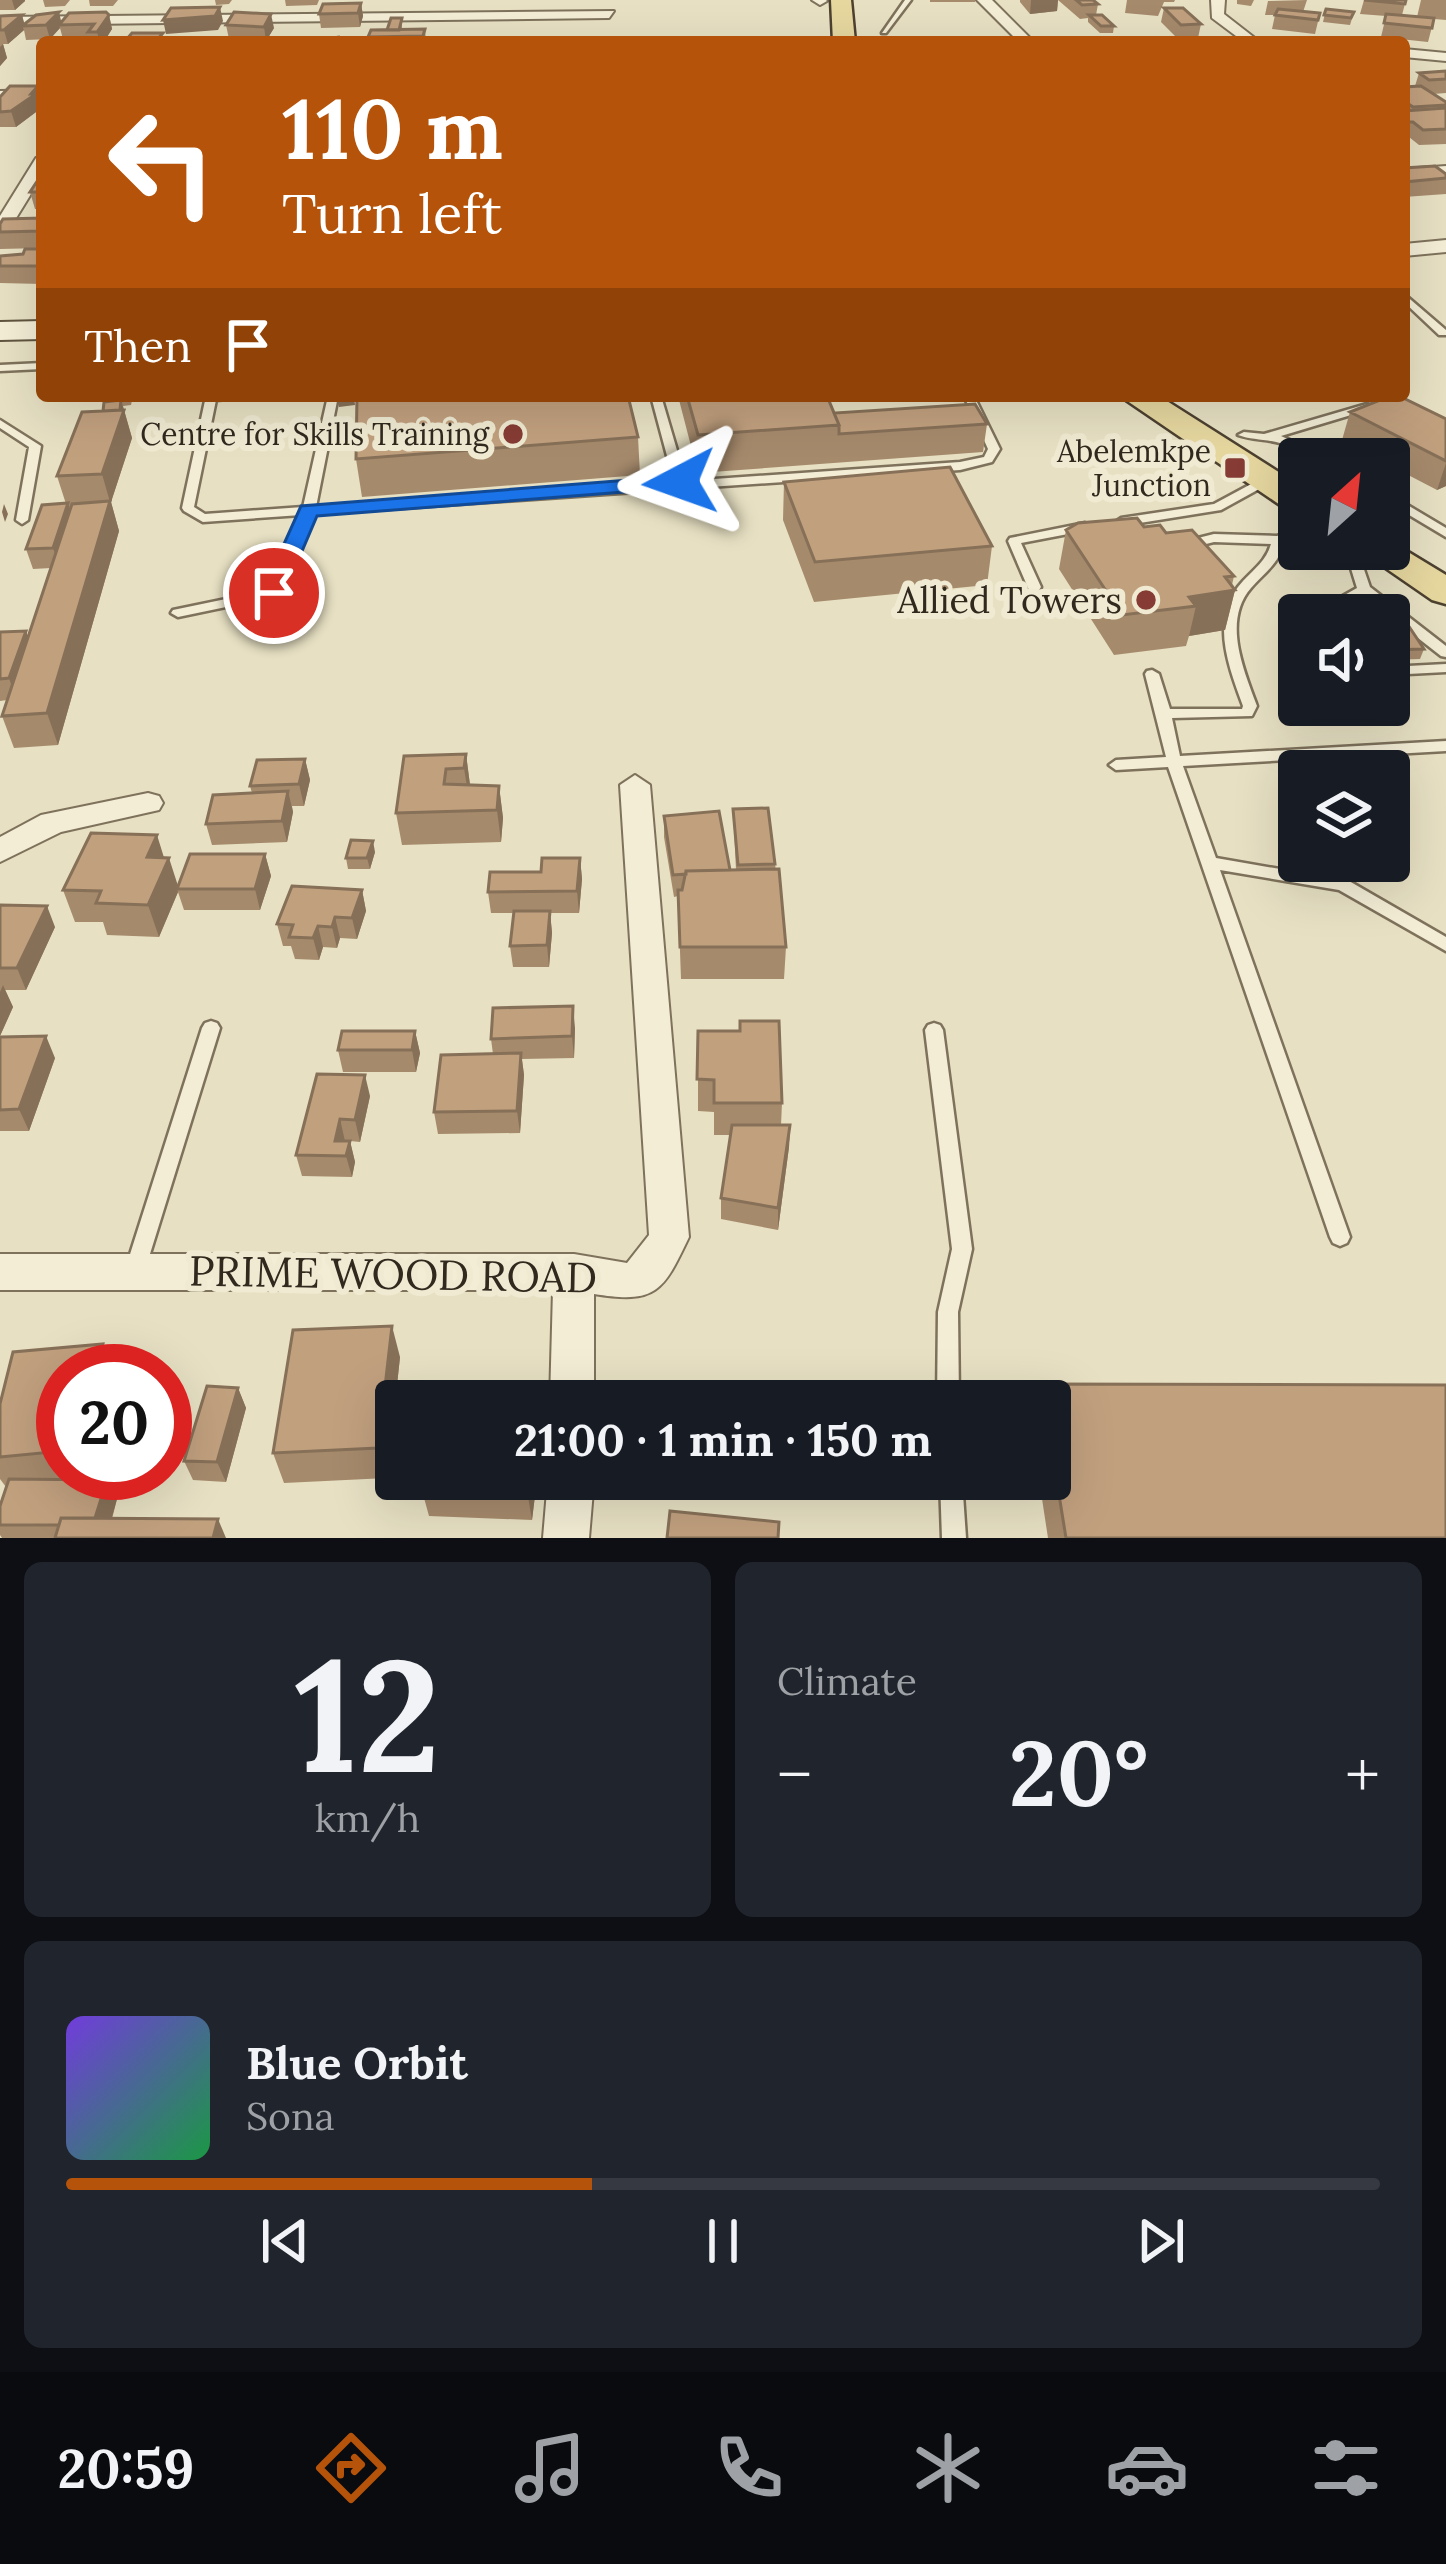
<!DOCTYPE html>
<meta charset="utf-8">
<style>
:root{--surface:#171b24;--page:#20242c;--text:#f1f3f6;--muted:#9ea1a6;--line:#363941;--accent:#b45309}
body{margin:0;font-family:Lora,serif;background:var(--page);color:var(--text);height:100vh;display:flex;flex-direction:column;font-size:45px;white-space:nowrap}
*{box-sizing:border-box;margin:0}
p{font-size:39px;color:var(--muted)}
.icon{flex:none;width:66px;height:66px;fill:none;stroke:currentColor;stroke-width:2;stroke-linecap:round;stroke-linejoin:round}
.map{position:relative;height:1538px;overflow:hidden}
.sheet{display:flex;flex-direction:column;gap:24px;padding:24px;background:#0d0f14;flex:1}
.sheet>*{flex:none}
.top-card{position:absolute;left:36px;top:36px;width:1374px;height:366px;border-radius:12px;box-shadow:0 12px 48px #0002;background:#b45309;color:#fff;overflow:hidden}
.needle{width:78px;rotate:27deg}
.buttons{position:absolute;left:1278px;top:438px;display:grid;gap:24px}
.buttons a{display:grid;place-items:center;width:132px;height:132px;border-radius:12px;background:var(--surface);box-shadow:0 12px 48px #0002;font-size:60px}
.speed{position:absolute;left:36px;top:1344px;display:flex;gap:24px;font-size:60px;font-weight:700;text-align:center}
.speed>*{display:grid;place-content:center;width:156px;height:156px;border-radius:50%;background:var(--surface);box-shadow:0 12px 48px #0002;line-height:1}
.speed .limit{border:18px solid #d22;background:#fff;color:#111}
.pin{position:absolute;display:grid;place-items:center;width:102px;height:102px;color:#fff;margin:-51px;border:6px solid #fff;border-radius:50%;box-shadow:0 3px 12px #0007}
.me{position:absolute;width:132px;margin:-66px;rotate:266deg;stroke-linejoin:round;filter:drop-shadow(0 0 9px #0008)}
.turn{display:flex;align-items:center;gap:42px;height:252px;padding:0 48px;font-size:54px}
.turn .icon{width:156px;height:156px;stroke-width:2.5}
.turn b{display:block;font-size:84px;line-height:102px}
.then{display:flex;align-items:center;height:114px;padding:0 48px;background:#0003;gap:24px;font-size:45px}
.big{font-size:90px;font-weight:700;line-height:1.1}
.sheet .card{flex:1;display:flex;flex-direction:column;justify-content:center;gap:18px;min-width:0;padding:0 42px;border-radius:18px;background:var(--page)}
.sheet .dial{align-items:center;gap:0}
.dial b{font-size:156px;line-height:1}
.song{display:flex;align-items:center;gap:36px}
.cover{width:144px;height:144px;border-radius:18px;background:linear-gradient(135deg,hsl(260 70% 55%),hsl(140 70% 35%))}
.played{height:12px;border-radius:6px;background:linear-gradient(90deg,var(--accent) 40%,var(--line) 40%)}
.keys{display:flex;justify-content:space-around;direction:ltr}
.heat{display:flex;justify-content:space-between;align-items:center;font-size:66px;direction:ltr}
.sheet .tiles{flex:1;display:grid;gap:24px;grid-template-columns:1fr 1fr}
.card:last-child{grid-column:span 2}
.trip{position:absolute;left:375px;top:1380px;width:696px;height:120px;border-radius:12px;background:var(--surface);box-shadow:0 12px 48px #0002;font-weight:700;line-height:120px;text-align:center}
.dock{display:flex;height:192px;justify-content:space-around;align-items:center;background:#090b0e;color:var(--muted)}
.dock .icon{width:84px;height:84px}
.dock .selected{color:var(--accent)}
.dock b{font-size:54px;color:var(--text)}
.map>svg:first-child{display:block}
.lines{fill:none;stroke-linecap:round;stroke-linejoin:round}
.lane-casing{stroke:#7f725c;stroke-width:5}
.street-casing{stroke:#7f725c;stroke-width:4}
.secondary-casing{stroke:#61543f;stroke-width:4}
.primary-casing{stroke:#4d4130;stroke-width:5}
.lane{fill:#f3edd5;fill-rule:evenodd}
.street{fill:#f3edd5;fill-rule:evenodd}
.secondary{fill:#f3edd5;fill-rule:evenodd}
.primary{fill:#e6d79f;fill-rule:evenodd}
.wall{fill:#a68a6c}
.shaded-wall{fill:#877058}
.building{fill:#c1a07e;stroke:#877058;stroke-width:3}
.route{fill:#1a73e8;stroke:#114b97;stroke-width:3}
.poi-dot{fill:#863c34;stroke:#f0ead2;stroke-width:4.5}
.labels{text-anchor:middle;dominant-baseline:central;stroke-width:12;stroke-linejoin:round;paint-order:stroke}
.far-poi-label{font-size:30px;fill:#31291e;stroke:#f0ead2;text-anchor:end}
.poi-label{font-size:36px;fill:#31291e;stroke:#f0ead2;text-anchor:end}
.near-street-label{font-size:42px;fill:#31291e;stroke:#f0ead2}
</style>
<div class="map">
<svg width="1446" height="1538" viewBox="0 0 1446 1538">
<rect width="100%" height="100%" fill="#e7e0c3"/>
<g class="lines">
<g class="lane-casing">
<path id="lane" d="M905,0H911L886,33H882Z
M1404,294L1446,330V335H1439L1404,302Z
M42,363V369L0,371V365Z
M206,396H234L229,399L216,400L194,507L205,514L303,507L328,396H338L316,507L674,482L651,396H661L686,481L960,462L984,457L988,449L964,396H974L1000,449L992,462L960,470L313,514L279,596L178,617L171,613L173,610L269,590L301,515L203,522L184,511L182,508Z
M1367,404L1373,407L1371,409L1281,436L1331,459C1311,459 1299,449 1280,443C1266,439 1251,440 1238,435L1244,432L1264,434Z
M0,420L41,446L28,520L22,524L16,520L29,447L0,428Z
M1266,476L1270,477V483L1221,510L1121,526L1115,522L1121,518L1214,504Z
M1389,494L1446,528V537L1389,503Z
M1085,523L1091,527L1089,530L1021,543L1041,587L1039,590H1029L1008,541L1010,538Z
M1299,529V537L1284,542C1279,564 1265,572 1251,588C1222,621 1244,671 1257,706L1252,716L1172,718L1180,756L1446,741V751L1183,766L1216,858L1349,881L1446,937V951L1339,890L1220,870L1350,1237L1347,1243L1340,1246L1333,1243L1330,1237L1168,767L1116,770L1109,765L1116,760L1166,757L1145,674L1147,671L1152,670L1159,674L1170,709H1242L1243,706C1228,665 1209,617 1243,581C1255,568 1266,561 1271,544L1214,542L1186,549L1182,548V542L1214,534L1277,536Z
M1345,549H1357L1370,587L1446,646V657L1441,656L1363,595L1326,615H1309L1357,588Z
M1446,664V672L1389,675V667Z
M211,1021L217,1023L220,1028L145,1270L142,1276L135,1279L128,1276L125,1270L202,1028L205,1023Z
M934,1023L940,1025L943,1030L972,1249L958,1312L959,1401H937L938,1312L952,1249L925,1030L928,1025Z
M940,1479H962L966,1538H942Z"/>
</g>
<g class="street-casing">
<path id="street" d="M812,0H826L827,1L820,5Z
M977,0H992L1034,42H1019Z
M1211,0H1225L1224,14L1260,42H1244L1212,18Z
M614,11L609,18L0,25V17Z
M1404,49L1446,53V61L1404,57Z
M42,90V100L0,101V91Z
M42,157V176L10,228H0V216L36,158Z
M1446,166V176L1404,179V169Z
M1446,240V252L1404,256V244Z
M635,775L650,785L689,1237C663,1292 656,1304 594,1294V1401H550L553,1290H0V1254H574L627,1263L649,1235L620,785Z
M148,793L159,796L163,803L159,810L61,832L0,862V837L41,815Z
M548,1479H594L589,1538H543Z"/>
</g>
<g class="secondary-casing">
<path id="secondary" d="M42,321V339L0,340V322Z"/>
</g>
<g class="primary-casing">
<path id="primary" d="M831,0H851L855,42H833Z
M1120,396H1159L1299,485V512L1286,509Z
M1390,541L1446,575V604L1432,600L1358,549H1389Z"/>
</g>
<use href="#lane" class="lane"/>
<use href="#street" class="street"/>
<use href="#secondary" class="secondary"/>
<use href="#primary" class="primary"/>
</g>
<path class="wall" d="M0,0H25V1L15,10H0Z
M43,0H70L65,6L45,7Z
M89,0H118L113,6H90Z
M215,0H232L229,4L216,5Z
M285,0H319L317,5L286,6Z
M930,0H975V2H930Z
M1020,0H1093L1098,4L1096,15L1114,26L1113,33H1100L1088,22V18L1080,19L1058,0L1057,11L1030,14L1020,2Z
M1123,0H1175L1174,2H1164L1158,16L1125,13L1127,0Z
M1237,0H1254L1251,6L1237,4Z
M1307,0L1303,12L1320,13L1315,34L1272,29L1275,15H1265L1268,1Z
M1364,0H1406L1402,15L1417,17L1421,0H1446V20L1434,19L1428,42L1381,37L1386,16L1360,14Z
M361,3L363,16L360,27L321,28L319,14Z
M1164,8L1201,24L1198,38L1178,39L1161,22Z
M1326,9L1354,12L1350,25L1323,22Z
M22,15L24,24L61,22L109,15L112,29L103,42H91L90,38L63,39L60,28L50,39L26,40L24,30L8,44H3L7,58L0,66V16Z
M402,18V30L425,29L426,42H368V37L387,30Z
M226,25L274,28L266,41L229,39Z
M1446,71V93L1433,94L1446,102V144L1419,145L1409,137L1404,138V87L1415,86L1419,73Z
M0,97L39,105L40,109L16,127H0Z
M1404,168L1446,174V194L1404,197Z
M42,174V209H35L30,192Z
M42,218V248L0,249V224Z
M42,249V284L0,283V256L23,254Z
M112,396H133L131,405L123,406L132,438L111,502L119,531L58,745L14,748L2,716L7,700L0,701V632L26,631L28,638L51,568L33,569L26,549L66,504L57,476L103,411L113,401Z
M678,396H827L834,413L987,424L983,452L698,473Z
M1350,412L1446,419V486L1437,490L1389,465V459H1378L1342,440Z
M638,437L640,475L362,497L356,459Z
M784,482L992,546L987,585L814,602L783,520Z
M1144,527L1166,533L1234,576L1232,585L1235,590L1225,630L1189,636L1186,646L1114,655L1059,569L1066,530Z
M1389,615L1424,649L1420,659L1389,660Z
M466,754L470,785L499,786L503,818L501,842L402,845L396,813L404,756Z
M305,759L310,780L304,806H292L293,812L287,842L212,845L206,824L252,793L250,786Z
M733,809L775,864L786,947L784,979H681L678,896L674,897L664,837V816L730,870H736Z
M375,852L370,869H348L346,858Z
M265,854L271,876L260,910H184L178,892L159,937L107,935L103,922H75L63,890L164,857L178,886Z
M580,858L582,879L579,913H550L552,933L549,967H513L510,946L514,913H491L488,892Z
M362,890L366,911L357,939L340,938L337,948L323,947L319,960L295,959L291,946H283L277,924Z
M0,905L55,927L26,990H5L13,1007L0,1036Z
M575,1028L574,1058L522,1059L524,1075L520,1133L438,1134L434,1112L493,1054L491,1039Z
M415,1031L420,1053L416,1072H343L338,1050Z
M698,1031L782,1103L781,1125H790L789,1147L778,1230L721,1219V1198L730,1135H714V1112L698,1111Z
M0,1037L55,1058L29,1131H0Z
M370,1096L360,1142L350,1141L355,1162L352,1177L302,1176L296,1155Z
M103,1344L117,1371H63V1473H99L98,1478L87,1480L117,1499L112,1519L226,1538H2L0,1535V1506L6,1487L0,1479V1404Z
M400,1357L387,1478L284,1483L273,1453Z
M1041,1384L1446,1538H1048L1039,1479H1050V1401H1037Z
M238,1388L246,1408L226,1482L193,1480L184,1461Z
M422,1479H537L532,1520L429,1516L421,1487Z"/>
<path class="shaded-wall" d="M12,0H25V1L15,10Z
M1031,0H1058L1057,11L1030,14Z
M361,3L363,16L360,27L358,13Z
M220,7L223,21L218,30L166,34L163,20Z
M59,12L62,25H59L60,28L50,39L46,25Z
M271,14L274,28L266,41L264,27Z
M22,15L25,26H22L24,30L8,44L4,30Z
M109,15L112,29L104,42H100L97,32Z
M3,44L7,58L0,66V47Z
M38,86L42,100L39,105L40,109L16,127L11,111Z
M354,396L355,405L339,407L337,398Z
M121,400L132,438L111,502L119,531L58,745L47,713L110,502L102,474Z
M1446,463V486L1437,490Z
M68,503L74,523L60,568L53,548Z
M4,504L8,514L5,522L2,512Z
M1235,590L1225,630L1189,636L1196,606L1189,597Z
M26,631L33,651L16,699L9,678Z
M466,754L470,785L469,800L464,768Z
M305,759L310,780L304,806L299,784Z
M499,786L503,818L501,842L497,810Z
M288,791L293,812L287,842L282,821Z
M157,835L166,864L169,858L179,889H177L178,892L159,937L148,905L147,857Z
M373,841L375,852L370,869L367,858Z
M265,854L271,876L260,910L255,889Z
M580,858L582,879L579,913L577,891Z
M362,890L366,911L357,939L352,918Z
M47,906L55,927L26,990L17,968Z
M550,911L552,933L549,967L547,945Z
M335,917L340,938L337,948L332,927Z
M318,926L323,947L319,960L313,938Z
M3,985L13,1007L0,1036V992Z
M573,1006L575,1028L574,1058L572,1036Z
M415,1031L420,1053L416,1072L412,1050Z
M46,1036L55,1058L29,1131L19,1109Z
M521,1053L524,1075L520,1133L517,1111Z
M365,1075L370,1096L360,1142L355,1120Z
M340,1119L345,1141H335Z
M790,1125L789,1147L778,1230V1208Z
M350,1141L355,1162L352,1177L346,1156Z
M392,1326L400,1357L387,1478L378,1448Z
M103,1344L117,1371H98Z
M238,1388L246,1408L226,1482L217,1462Z
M529,1479H537L532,1520L527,1491Z
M107,1480L117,1499L106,1538L94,1525Z
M218,1519L226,1538H213Z"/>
<path class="building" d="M1076,0H1093L1098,4L1082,5Z
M1364,0H1406L1405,4Z
M361,3L358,13L319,14L323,4Z
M220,7L215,16L163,20L171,8Z
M1164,8H1183L1201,24L1181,25Z
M1278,9L1320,13L1318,20L1275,15Z
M1326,9L1354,12L1351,18L1324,15Z
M59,12L46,25L22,26L36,15Z
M106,12L109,15L97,32H88L94,24L59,25L69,13Z
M234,12L271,14L264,27L226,25Z
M1386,14L1434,18L1432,28L1384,23Z
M22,15L4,30H0V16Z
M1089,15H1102L1114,26H1101Z
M391,18H402L399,30H387Z
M425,29L423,36L368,37L371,30Z
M132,33H163L157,40H126Z
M339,37L346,42H307Z
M1303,38L1310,42L1280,40L1281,39Z
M730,39L733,42L678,41Z
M1212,39L1217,42L1182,41Z
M1339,39L1343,42H1314L1311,40Z
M1446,71V79L1429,80L1419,73Z
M10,86H38L31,94H36L11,111L0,112V97Z
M1421,86L1446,102V105L1413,107L1404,101V87Z
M1446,108V129L1423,130L1413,122H1404V111Z
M1435,166L1446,174V178L1404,182V168Z
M42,174V192H30Z
M42,218V231L0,232V224L3,219Z
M25,249H42V266H0V256L23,254Z
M357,396H628L638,437L356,459Z
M687,396H827L839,425L698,435Z
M1390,396H1399L1446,419V461L1350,412Z
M121,400L120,410L103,411L104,402Z
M975,404L987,424L839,434V425L834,413Z
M124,410L102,474L57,476L82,412Z
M950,467L992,546L815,562L784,482Z
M110,501L47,713L2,716L72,504Z
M68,503L53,548L26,549L42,505Z
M1137,518L1144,527L1160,525L1166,533L1192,530L1234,576L1225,577L1235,590L1189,597L1196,606L1122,615L1066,530L1078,523Z
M1400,613L1424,649L1389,650V615H1331Z
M26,631L9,678L0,679V632Z
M466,754L464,768L446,769L444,784L499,786L497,810L396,813L404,756Z
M305,759L299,784L250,786L257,760Z
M288,791L282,821L206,824L213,795Z
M768,808L775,864L738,865L733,809Z
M719,811L730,870L686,871V874L673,875L664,816Z
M91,833L157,835L147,857L169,858L148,905L96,903L101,891L63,890Z
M351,840L373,841L367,858H346Z
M190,854H265L255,889H177Z
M542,858H580L577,891L488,892L490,872H541Z
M779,869L786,947H680L678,890H682L686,871Z
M292,886L362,890L352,918L335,917L332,927L318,926L313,938L289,937L293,925L277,924Z
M0,905L47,906L17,968H0Z
M514,911H550L547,945L510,946Z
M573,1006L572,1036L491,1039L493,1008Z
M740,1021H779L782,1103H714V1080L697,1079L698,1031H740Z
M342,1031H415L412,1050H338Z
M46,1036L19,1109L0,1110V1037Z
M521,1053L517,1111L434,1112L441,1055Z
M317,1074L365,1075L355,1120L340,1119L335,1141H350L346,1156L296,1155Z
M732,1125H790L778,1208L721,1198Z
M392,1326L378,1448L273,1453L293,1330Z
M103,1344L98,1371H63V1451L0,1457V1404L13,1352Z
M1041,1384L1446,1385V1538H1066L1050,1439V1401H1044Z
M207,1386L238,1388L217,1462L184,1461Z
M438,1390L539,1394L538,1401H436Z
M9,1479L107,1480L95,1518H61L59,1525H0V1506Z
M422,1479H529L527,1491L421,1487Z
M670,1511L779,1522L778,1538H667Z
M61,1518L218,1519L213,1538H55Z"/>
<path class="route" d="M680,476L688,478V487L317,516L282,598L262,593L301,506Z"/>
<g class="poi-dot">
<circle cx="513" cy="434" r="12"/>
<rect x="1223" y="456" width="24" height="24" rx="6"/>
<circle cx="1146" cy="600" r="12"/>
</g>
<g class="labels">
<g class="far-poi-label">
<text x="489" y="434">Centre for Skills Training</text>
<text x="1211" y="451">Abelemkpe<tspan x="1211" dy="34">Junction</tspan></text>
</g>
<g class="poi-label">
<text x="1122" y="600">Allied Towers</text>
</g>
<g class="near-street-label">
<text transform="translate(393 1274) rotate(1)">PRIME WOOD ROAD</text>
</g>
</g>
</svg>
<div class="buttons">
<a><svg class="needle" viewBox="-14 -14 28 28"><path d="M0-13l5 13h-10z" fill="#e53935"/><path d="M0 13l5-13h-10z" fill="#9ea1a6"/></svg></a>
<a><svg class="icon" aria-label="sound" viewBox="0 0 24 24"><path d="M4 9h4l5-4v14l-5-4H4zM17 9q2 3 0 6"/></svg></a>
<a><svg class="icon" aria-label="layers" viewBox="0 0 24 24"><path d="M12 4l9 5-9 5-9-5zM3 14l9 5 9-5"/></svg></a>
</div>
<div class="speed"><div class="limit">20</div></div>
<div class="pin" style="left:274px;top:593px;background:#d93025"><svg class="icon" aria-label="arrive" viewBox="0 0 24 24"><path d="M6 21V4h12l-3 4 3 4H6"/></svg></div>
<svg class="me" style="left:680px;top:482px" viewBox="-20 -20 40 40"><path d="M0-17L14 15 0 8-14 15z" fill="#1a73e8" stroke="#fff" stroke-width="4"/></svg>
<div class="trip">21:00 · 1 min · 150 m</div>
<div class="top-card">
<div class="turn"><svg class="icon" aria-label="left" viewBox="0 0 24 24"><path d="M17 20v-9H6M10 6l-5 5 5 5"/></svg><div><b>110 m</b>Turn left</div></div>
<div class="then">Then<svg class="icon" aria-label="arrive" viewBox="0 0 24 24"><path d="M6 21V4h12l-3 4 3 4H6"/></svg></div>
</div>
</div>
<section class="sheet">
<div class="tiles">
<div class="card dial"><b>12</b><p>km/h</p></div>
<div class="card"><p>Climate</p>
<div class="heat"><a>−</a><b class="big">20°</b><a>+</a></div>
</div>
<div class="card">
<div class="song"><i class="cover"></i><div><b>Blue Orbit</b><p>Sona</p></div></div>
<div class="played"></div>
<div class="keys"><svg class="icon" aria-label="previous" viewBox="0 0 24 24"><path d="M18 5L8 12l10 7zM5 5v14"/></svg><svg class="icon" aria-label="pause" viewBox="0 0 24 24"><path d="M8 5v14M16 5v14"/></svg><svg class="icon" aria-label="next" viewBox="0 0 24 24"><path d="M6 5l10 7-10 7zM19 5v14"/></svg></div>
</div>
</div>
</section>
<nav class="dock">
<b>20:59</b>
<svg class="icon selected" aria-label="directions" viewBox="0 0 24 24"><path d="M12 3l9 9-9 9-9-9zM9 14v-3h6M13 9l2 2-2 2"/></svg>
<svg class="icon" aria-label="music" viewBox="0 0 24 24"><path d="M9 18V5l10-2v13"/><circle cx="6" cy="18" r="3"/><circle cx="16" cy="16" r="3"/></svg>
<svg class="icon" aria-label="phone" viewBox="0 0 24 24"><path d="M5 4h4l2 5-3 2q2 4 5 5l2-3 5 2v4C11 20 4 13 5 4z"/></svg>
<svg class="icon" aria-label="climate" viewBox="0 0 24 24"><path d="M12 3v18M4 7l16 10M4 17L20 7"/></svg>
<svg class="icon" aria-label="car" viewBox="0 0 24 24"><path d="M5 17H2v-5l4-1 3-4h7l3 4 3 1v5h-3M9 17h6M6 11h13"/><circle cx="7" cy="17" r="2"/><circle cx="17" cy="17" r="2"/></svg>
<svg class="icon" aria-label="filters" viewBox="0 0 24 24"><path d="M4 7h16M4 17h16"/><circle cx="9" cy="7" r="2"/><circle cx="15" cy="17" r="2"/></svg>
</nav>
